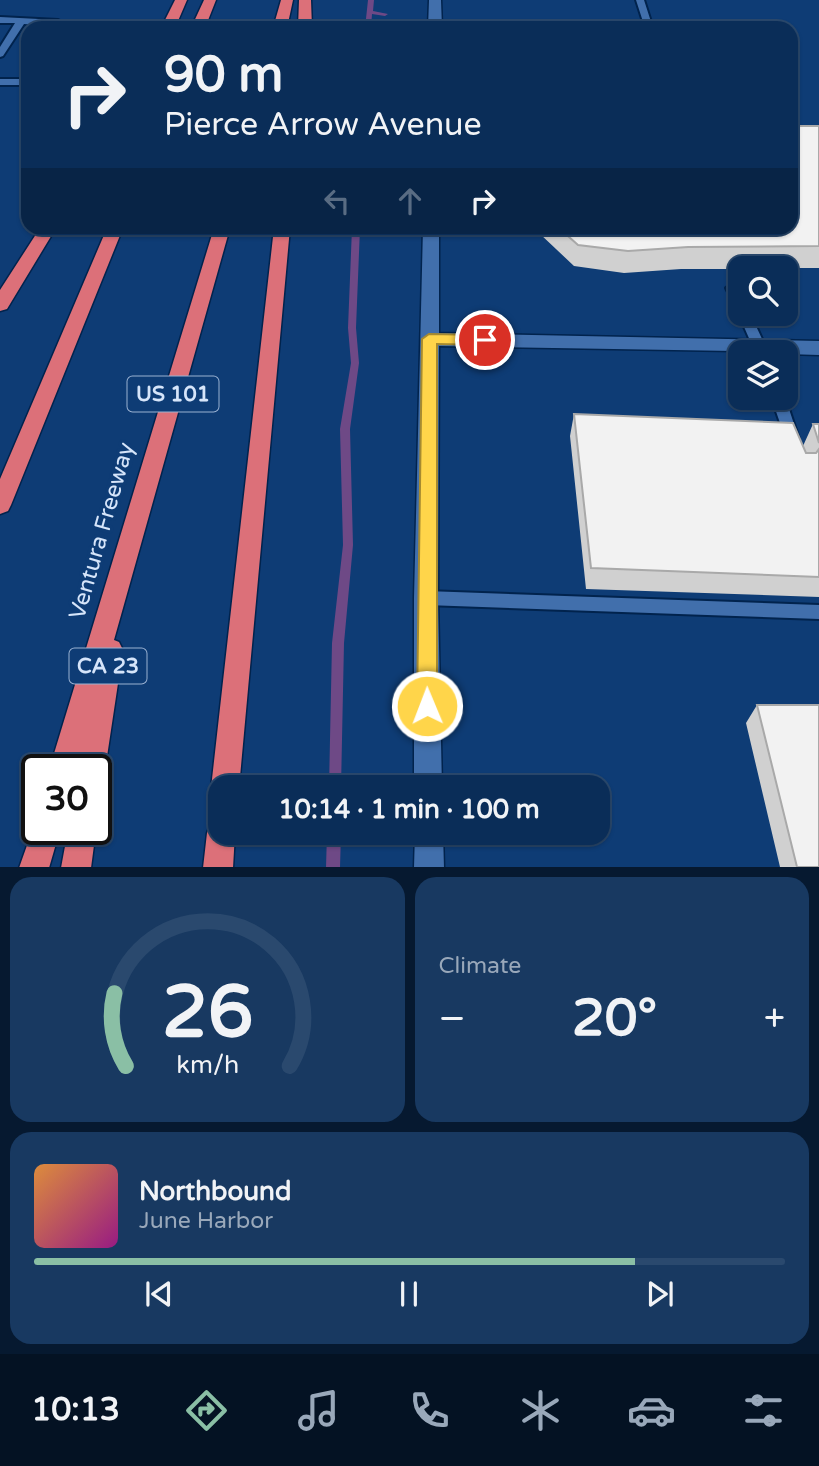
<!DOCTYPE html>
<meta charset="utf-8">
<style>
:root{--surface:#0a2d58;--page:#183961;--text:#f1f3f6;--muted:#99a8ba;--line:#2a496e;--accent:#8abfa5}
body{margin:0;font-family:"Varela Round",sans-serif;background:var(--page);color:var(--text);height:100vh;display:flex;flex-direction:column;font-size:26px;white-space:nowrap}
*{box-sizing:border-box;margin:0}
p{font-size:23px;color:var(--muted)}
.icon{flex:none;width:38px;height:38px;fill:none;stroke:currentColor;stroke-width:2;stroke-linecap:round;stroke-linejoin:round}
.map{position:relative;height:867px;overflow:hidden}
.drawer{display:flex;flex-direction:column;gap:10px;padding:10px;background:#061930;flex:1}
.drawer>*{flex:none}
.guide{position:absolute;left:21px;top:21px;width:777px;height:214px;border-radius:21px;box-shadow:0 2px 5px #0004,0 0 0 2px var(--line);background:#0a2d58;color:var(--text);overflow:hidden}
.controls{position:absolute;left:728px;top:256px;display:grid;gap:14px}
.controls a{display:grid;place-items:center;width:70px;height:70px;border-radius:14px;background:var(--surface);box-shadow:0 2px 5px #0004,0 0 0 2px var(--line);font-size:35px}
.speed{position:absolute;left:21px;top:754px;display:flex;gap:14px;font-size:35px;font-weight:700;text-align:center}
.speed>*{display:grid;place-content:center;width:91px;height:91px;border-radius:50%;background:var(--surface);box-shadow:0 2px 5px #0004,0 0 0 2px var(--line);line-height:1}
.speed .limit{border:4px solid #111;border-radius:10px;background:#fff;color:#111}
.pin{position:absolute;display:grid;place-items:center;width:60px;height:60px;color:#fff;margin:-30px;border:4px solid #fff;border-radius:50%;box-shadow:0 2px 7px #0007}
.me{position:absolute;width:77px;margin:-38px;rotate:359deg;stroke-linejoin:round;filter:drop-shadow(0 0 5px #0008)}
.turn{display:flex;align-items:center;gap:24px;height:147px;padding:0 28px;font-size:32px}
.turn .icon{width:91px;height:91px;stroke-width:2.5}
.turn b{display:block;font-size:49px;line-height:60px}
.lanes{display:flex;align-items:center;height:66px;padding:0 28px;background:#0003;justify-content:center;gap:35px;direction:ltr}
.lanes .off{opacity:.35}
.big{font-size:52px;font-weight:700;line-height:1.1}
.drawer .tile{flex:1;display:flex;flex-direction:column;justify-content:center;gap:10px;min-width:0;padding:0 24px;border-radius:21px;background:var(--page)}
.drawer .dial{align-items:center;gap:0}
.dial svg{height:182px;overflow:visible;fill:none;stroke:var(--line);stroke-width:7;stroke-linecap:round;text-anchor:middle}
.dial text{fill:var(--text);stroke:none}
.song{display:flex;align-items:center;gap:21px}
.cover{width:84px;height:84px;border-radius:10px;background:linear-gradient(135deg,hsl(30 70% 55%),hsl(310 70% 35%))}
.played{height:7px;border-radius:4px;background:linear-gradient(90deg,var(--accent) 80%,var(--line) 80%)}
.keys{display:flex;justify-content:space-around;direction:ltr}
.heat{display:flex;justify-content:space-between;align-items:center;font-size:38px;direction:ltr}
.drawer .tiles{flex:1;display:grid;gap:10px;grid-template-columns:1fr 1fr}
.tile:last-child{grid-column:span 2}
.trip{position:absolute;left:208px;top:775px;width:402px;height:70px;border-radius:21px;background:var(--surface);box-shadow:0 2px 5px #0004,0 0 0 2px var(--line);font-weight:700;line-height:70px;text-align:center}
.dock{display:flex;height:112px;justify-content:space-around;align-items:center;background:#041223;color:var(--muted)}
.dock .icon{width:49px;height:49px}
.dock .selected{color:var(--accent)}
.dock b{font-size:32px;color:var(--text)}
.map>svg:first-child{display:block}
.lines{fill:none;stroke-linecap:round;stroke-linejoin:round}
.stream{fill:#6e4986;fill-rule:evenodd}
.lane-casing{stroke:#01234d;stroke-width:4}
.street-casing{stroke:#01234d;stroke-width:3}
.highway-casing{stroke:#01234d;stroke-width:3}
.lane{fill:#416fac;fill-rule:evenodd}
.street{fill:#416fac;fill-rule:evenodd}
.highway{fill:#dc7079;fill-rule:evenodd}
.wall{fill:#d0d0d0}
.building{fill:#f2f2f2;stroke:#a9a9a9;stroke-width:2}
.route{fill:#ffd54a;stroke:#a68a30;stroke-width:2}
.labels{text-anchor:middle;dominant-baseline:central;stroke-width:7;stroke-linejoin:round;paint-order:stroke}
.shield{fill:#0e3c75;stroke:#9ab2d2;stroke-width:2}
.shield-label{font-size:21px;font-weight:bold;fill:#d6e5fa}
.street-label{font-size:23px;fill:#d6e5fa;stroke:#0e3c75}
</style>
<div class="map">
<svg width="819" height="868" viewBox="0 0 819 868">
<rect width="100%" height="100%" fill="#0e3c75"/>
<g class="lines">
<path class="stream" d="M368,0H374L373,11L388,14L385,16L372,14L371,28H365Z
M352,228H360L356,328L359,363L350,429L353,545L344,643L341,788H329L332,643L343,545L340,429L351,363L348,328Z
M327,833H341L340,868H326Z"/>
<g class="lane-casing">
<path id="lane" d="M636,0H644L653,28H645Z
M0,17L58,20L74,28L24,24L3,56L0,57V47L15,23H0Z
M0,79H28V85H0Z
M732,284L736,285L740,293V309L736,308L726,288Z
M740,310V313H750L768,352H755L738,313Z
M771,397H785L799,439L797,443H787Z
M426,591L819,605V619L426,605L420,603L418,598L420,593Z"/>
</g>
<g class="street-casing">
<path id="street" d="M429,0H441L442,28H428Z
M423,228H439V333L819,341V355L786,354V352L439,346L438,598L442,788H414V598Z
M415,833H443L444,868H414Z"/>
</g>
<g class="highway-casing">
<path id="highway" d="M175,0H187L175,28H161Z
M204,0H216L205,28H191Z
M281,0H293L287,28H273Z
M299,0H311L312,28H298Z
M40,228H56L7,309L0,311V290Z
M107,228H123L11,505L8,511L0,514V479Z
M214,228H230L114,640L119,642L123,650L105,770L101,780L96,781V770H77L78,766L77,770H49Z
M274,228H290L239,788H220V800L215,798L211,788Z
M220,819V833H235L233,868H203L207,833L211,823Z
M36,820L37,830H60L49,868H19Z
M68,830H96L91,868H61Z"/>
</g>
<use href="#lane" class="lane"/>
<use href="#street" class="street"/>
<use href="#highway" class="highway"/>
</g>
<path class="wall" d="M819,126V268H740V269H681L624,273L574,266L539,233L538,228H791Z
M574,414L803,446L813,424H819V597L586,589L570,436Z
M757,705L819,867H780L746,723Z"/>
<path class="building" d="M576,23L592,28H559Z
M791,126H819V246L688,247L628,251L578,245L559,228H791Z
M574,414L793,423L806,453H816L819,449V577L591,568Z
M813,424H819V443Z
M757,705H819V867H797Z"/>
<path class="route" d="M429,334L485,335L492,340L485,345L437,344V706L434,713L427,716L420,713L417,706L422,339Z"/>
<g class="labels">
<g class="shield">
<rect x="127.5" y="376.5" width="91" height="35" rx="5"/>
<rect x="69.5" y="648.5" width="77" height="35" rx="5"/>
</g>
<g class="shield-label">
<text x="173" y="394">US 101</text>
<text x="108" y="666">CA 23</text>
</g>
<g class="street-label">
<text transform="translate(102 531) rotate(-74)">Ventura Freeway</text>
</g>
</g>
</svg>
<div class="controls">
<a><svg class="icon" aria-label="search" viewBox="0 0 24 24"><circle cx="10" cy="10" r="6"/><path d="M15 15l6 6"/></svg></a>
<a><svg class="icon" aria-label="layers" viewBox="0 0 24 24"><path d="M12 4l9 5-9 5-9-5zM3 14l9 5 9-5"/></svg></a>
</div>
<div class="speed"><div class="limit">30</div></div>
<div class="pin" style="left:485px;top:340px;background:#d93025"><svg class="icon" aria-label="arrive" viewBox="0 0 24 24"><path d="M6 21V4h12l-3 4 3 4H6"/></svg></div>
<svg class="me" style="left:427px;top:706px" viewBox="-20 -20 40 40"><circle r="17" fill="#ffd54a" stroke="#fff" stroke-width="3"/><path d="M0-11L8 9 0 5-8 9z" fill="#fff"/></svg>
<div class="trip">10:14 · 1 min · 100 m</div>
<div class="guide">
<div class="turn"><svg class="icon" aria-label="right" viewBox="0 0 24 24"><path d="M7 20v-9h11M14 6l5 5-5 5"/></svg><div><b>90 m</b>Pierce Arrow Avenue</div></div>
<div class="lanes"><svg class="icon off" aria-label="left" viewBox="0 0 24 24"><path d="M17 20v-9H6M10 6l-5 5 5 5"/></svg><svg class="icon off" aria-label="ahead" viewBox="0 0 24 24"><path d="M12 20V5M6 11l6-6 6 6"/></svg><svg class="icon" aria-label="right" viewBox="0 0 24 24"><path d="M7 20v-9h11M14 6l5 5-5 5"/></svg></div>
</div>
</div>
<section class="drawer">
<div class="tiles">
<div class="tile dial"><svg viewBox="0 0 100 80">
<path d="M14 69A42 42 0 1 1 86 69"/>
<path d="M14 69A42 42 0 0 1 9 37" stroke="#8abfa5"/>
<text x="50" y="56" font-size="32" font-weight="700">26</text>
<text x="50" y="72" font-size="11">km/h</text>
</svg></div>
<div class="tile"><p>Climate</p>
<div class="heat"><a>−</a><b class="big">20°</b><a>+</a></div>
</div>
<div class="tile">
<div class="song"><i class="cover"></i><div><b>Northbound</b><p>June Harbor</p></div></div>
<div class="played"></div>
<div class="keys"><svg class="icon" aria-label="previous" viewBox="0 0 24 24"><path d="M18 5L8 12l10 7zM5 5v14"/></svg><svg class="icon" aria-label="pause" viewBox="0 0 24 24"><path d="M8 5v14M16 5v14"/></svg><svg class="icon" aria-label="next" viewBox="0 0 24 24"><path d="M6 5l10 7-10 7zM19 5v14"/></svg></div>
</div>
</div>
</section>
<nav class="dock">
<b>10:13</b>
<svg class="icon selected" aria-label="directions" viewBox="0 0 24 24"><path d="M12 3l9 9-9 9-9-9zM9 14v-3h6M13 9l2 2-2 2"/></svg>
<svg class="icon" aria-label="music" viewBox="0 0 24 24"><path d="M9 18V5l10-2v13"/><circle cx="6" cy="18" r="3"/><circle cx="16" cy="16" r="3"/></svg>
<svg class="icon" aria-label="phone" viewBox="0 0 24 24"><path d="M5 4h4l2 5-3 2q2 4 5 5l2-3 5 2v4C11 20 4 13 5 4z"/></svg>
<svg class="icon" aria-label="climate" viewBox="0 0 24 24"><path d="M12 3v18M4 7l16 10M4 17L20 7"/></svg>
<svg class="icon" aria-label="car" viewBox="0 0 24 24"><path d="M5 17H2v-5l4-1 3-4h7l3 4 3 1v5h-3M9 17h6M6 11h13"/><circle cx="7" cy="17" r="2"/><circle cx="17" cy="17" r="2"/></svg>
<svg class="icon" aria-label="filters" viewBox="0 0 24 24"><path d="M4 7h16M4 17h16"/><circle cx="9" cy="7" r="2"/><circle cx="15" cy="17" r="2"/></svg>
</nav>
